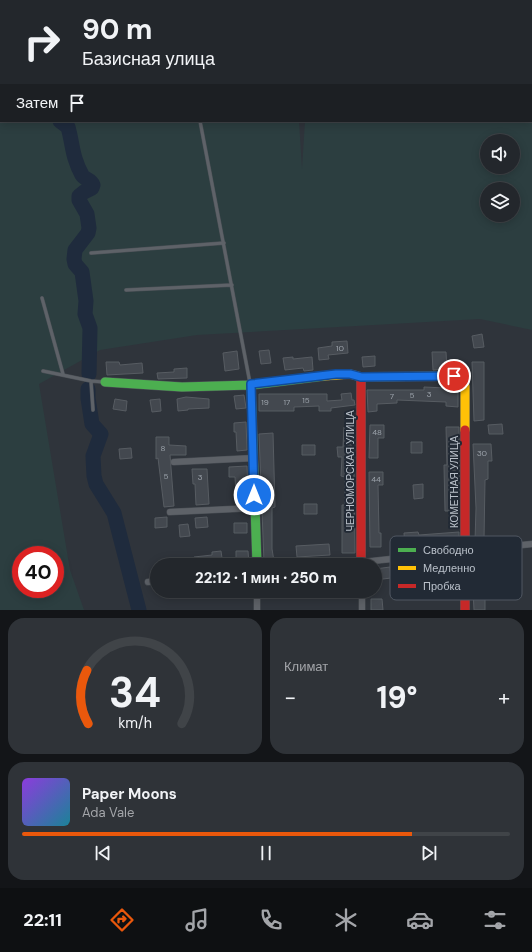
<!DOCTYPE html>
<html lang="ru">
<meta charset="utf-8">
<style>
:root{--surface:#23272c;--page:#2f3338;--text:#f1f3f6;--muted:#a3a5a9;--line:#404448;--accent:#ea580c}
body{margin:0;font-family:"DM Sans",sans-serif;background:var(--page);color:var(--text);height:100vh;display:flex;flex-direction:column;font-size:15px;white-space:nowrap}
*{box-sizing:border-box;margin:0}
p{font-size:13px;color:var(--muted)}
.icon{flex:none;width:22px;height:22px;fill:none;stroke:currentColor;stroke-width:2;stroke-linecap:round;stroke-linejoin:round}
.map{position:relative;height:610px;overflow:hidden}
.drawer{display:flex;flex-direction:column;gap:8px;padding:8px;background:#131518;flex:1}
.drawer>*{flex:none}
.hud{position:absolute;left:0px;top:0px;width:532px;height:122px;box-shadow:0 2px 10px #0003,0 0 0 1px var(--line);background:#23272c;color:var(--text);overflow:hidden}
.controls{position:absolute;left:480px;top:134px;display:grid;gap:8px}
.controls a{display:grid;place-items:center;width:40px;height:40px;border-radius:50%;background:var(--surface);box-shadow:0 2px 10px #0003,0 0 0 1px var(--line);font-size:20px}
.speed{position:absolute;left:12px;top:546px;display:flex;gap:8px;font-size:20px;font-weight:700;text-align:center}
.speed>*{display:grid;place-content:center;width:52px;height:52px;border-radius:50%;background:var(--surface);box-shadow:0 2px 10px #0003,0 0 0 1px var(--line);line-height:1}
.speed .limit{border:6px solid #d22;background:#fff;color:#111}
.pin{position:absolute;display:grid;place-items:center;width:34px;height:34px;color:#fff;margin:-17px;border:2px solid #fff;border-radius:50%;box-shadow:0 1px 4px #0007}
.me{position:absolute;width:44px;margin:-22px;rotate:0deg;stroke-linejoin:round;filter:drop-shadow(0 0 3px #0008)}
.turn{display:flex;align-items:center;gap:14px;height:84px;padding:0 16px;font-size:18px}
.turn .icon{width:52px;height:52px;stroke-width:2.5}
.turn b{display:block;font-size:28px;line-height:34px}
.then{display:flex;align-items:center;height:38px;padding:0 16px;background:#0003;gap:8px;font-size:15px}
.big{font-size:30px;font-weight:800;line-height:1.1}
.drawer .widget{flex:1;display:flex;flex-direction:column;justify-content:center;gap:6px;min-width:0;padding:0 14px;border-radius:16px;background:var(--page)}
.drawer .dial{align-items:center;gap:0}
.dial svg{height:104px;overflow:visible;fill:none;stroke:var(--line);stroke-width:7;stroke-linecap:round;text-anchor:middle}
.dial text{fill:var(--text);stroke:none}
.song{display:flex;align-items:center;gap:12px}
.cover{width:48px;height:48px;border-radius:6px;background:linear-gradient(135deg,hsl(270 70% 55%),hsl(190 70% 35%))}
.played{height:4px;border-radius:2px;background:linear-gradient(90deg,var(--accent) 80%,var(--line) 80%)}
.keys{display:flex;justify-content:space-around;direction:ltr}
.heat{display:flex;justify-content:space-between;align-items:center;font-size:22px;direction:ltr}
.drawer .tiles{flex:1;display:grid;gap:8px;grid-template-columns:1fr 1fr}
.widget:last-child{grid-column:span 2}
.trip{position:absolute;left:150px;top:558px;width:232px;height:40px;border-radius:20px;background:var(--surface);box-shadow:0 2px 10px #0003,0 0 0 1px var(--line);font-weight:800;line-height:40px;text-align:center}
.tab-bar{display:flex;height:64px;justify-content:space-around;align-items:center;background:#0e1012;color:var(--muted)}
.tab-bar .icon{width:28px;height:28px}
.tab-bar .selected{color:var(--accent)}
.tab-bar b{font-size:18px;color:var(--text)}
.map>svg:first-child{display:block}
.green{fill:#2c3e40;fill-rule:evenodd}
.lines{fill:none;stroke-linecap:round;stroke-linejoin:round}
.river{stroke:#1f2b3d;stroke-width:15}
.building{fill:#43484f;stroke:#575c62}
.lane-casing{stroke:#4c5157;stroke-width:4}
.street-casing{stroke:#4c5157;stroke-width:7}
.fast-casing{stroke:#4c5157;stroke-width:10}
.slow-casing{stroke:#4c5157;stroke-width:10}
.jam-casing{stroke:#4c5157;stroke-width:10}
.lane{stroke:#5e6268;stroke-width:3}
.street{stroke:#5e6268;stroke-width:6}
.fast{stroke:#4caf50;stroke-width:9}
.slow{stroke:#ffc107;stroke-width:9}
.jam{stroke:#c62828;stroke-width:9}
.route-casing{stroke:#114b97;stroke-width:10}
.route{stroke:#1a73e8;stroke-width:7}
.labels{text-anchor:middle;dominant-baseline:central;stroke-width:4;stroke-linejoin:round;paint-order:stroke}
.number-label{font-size:8px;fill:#9ca3ab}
.street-label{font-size:10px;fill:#bac1ca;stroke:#222a35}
.key{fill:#222a35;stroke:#505762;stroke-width:1}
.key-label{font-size:11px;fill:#bac1ca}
</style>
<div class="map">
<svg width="532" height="610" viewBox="0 0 532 610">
<rect width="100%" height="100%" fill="#2f343b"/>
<path class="green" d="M0,0H239L1,1V121H299L302,169L305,121H531V1L253,0H532V330L480,319L197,335L100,350L39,384L70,570L84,610H0ZM487,141H513V167H487ZM487,189H513V215H487ZM21,555H55V589H21Z"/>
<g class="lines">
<path class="river" d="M87,0L88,1
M60,121L68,127C73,145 72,157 82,175C85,180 91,179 93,185L92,188L84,192L79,196V200L87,214L89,228L88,233L75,250L74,259L75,264L82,272L86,301L85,314L90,328L89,374
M88,389V398L92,424L101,434L93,456L94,476L96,484L114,513L139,610"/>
</g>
<path class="building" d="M482,334L484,347L474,348L472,336Z
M347,341L348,353L328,355L329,359L319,360L318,348L332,346V342Z
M269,350L271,363L261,364L259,351Z
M237,351L239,369L225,371L223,353Z
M432,352H446L447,369L433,370Z
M375,356V366L363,367L362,357Z
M293,357V359L312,357L313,370L304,371L303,368L285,370L283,358Z
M106,362H119L120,365L142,363L143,373L107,375Z
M472,362H484V420L474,421Z
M187,368V378L158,379L157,373L174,372V369Z
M446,384H457L458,386V407L446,406V402L397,400V403L377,404V411L368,412L367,390H424V387L446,388Z
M351,393L352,400H354L355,405L331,408V411H319V406L294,407V411H259V394H327V401L342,400L341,394Z
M244,395L246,408L236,409L234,396Z
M186,397L209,399V408L188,409V410L178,411L177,399Z
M115,399L127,401L126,411L113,409Z
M160,399L161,411L152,412L150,400Z
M246,422L247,450L237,451L236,432H234V423Z
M502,424L503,434H489L488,425Z
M370,425H384V438H378V458H369Z
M344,427H354L353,440H351L352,467H354L355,553H342V505H345V477L341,476L342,457H338L337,447H343Z
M446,427H459V511H445L444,465H447Z
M273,433L275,507L272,508V549L274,561L264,562L259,434Z
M156,437H169V445L186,446V455H170L174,506L164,507L158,458L156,459Z
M411,442H422V453H411Z
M473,444H491L492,461H488V479L485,480L484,540L475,541L476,508Z
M302,445H315V455H302Z
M131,448L132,458L120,459L119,449Z
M247,466L248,493L236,494L235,477H229V467Z
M192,469H207L209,504L196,505L195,484H193Z
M369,472H383V485H378L379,533H381V547H370Z
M423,484V498L414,499L413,485Z
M304,504H317V514H304Z
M167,517V527L155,528V518Z
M207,517L208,527L196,528L195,518Z
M234,523H247V533H234Z
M188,524L190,536L180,537L179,525Z
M418,532L419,535L459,532V542L419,544V549H405L404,533Z
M329,544L330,555L297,557L296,546Z
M221,551L223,565H195L194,557L212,555V552Z
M236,551H248L249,564H236Z
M390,567L391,578L375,580V569Z
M473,590H485V610H474Z
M371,599H382L383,610H371Z"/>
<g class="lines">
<g class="lane-casing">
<path id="lane" d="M180,0V1
M200,121L250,383
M91,253L224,243
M126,290L232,285
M42,298L63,374
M43,371L91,381L104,382
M91,381L93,410"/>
</g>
<g class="street-casing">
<path id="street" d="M174,462L254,458
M170,512L254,508
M335,565L532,544
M148,582L157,581
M362,591V610
M257,610V591"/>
</g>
<g class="fast-casing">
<path id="fast" d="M105,382L182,387L251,385L324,376
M251,385L257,565"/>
</g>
<g class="slow-casing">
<path id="slow" d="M324,376L350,374L361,377L454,376L461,379L465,386V430"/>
</g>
<g class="jam-casing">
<path id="jam" d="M361,377V565
M465,430V610"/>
</g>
<use href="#lane" class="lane"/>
<use href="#street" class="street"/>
<use href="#fast" class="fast"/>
<use href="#slow" class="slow"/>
<use href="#jam" class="jam"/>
</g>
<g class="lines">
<g class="route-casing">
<path id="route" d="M254,495L251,384L336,374H350L361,377L454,376"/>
</g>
<use href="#route" class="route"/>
</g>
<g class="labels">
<g class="number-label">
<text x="340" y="348">10</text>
<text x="429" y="394">3</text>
<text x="412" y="395">5</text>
<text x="392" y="396">7</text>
<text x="306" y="400">15</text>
<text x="265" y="402">19</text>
<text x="287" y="402">17</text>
<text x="377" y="432">48</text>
<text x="163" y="448">8</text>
<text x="482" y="453">30</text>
<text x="166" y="476">5</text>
<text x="200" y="477">3</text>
<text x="376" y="479">44</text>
</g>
<g class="street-label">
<text transform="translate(350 471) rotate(-90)">ЧЕРНОМОРСКАЯ УЛИЦА</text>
<text transform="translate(454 482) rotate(-90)">КОМЕТНАЯ УЛИЦА</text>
</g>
</g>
<rect x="390" y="536" width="132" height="64" rx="6" class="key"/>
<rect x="398" y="548" width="18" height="4" fill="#4caf50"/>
<rect x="398" y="566" width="18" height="4" fill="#ffc107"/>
<rect x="398" y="584" width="18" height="4" fill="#c62828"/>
<g class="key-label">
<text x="423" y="554">Свободно</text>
<text x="423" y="572">Медленно</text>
<text x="423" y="590">Пробка</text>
</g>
</svg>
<div class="controls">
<a><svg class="icon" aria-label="sound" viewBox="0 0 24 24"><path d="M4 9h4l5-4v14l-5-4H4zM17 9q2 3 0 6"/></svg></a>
<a><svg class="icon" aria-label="layers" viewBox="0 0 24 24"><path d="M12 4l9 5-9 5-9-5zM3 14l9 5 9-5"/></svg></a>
</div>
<div class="speed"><div class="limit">40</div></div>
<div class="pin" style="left:454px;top:376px;background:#d93025"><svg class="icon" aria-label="arrive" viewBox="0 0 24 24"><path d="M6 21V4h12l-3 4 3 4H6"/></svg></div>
<svg class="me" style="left:254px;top:495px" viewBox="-20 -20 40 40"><circle r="17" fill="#1a73e8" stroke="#fff" stroke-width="3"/><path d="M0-11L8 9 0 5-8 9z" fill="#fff"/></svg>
<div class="trip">22:12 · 1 мин · 250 m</div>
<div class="hud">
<div class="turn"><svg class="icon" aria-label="right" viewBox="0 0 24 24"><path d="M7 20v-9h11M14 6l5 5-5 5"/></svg><div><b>90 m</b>Базисная улица</div></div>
<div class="then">Затем<svg class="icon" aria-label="arrive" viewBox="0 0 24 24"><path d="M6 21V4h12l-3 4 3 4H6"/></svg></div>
</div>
</div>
<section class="drawer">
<div class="tiles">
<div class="widget dial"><svg viewBox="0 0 100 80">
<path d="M14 69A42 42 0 1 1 86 69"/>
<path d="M14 69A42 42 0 0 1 13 28" stroke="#ea580c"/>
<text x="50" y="56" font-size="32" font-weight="700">34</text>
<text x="50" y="72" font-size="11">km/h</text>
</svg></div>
<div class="widget"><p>Климат</p>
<div class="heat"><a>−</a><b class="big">19°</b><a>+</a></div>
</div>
<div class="widget">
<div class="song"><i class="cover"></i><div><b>Paper Moons</b><p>Ada Vale</p></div></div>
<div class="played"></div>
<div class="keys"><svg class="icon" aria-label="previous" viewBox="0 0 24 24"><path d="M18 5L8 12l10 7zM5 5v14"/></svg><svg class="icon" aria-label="pause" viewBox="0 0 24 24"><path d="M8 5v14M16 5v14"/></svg><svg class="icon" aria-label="next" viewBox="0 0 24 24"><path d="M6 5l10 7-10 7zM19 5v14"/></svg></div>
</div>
</div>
</section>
<nav class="tab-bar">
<b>22:11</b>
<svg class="icon selected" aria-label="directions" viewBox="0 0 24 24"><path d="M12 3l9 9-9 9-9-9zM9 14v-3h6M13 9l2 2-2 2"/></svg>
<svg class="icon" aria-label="music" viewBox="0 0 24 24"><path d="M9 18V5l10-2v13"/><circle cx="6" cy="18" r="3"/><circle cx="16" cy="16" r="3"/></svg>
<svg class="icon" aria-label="phone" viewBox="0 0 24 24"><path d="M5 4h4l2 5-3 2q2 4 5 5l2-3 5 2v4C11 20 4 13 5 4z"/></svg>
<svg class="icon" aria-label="climate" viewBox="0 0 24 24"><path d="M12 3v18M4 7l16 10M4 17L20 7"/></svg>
<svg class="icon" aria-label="car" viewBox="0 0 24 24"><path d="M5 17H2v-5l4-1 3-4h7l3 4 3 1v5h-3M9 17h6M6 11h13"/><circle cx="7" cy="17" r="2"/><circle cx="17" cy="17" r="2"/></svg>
<svg class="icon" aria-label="filters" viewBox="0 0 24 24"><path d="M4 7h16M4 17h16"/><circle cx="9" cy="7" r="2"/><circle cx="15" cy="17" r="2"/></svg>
</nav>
